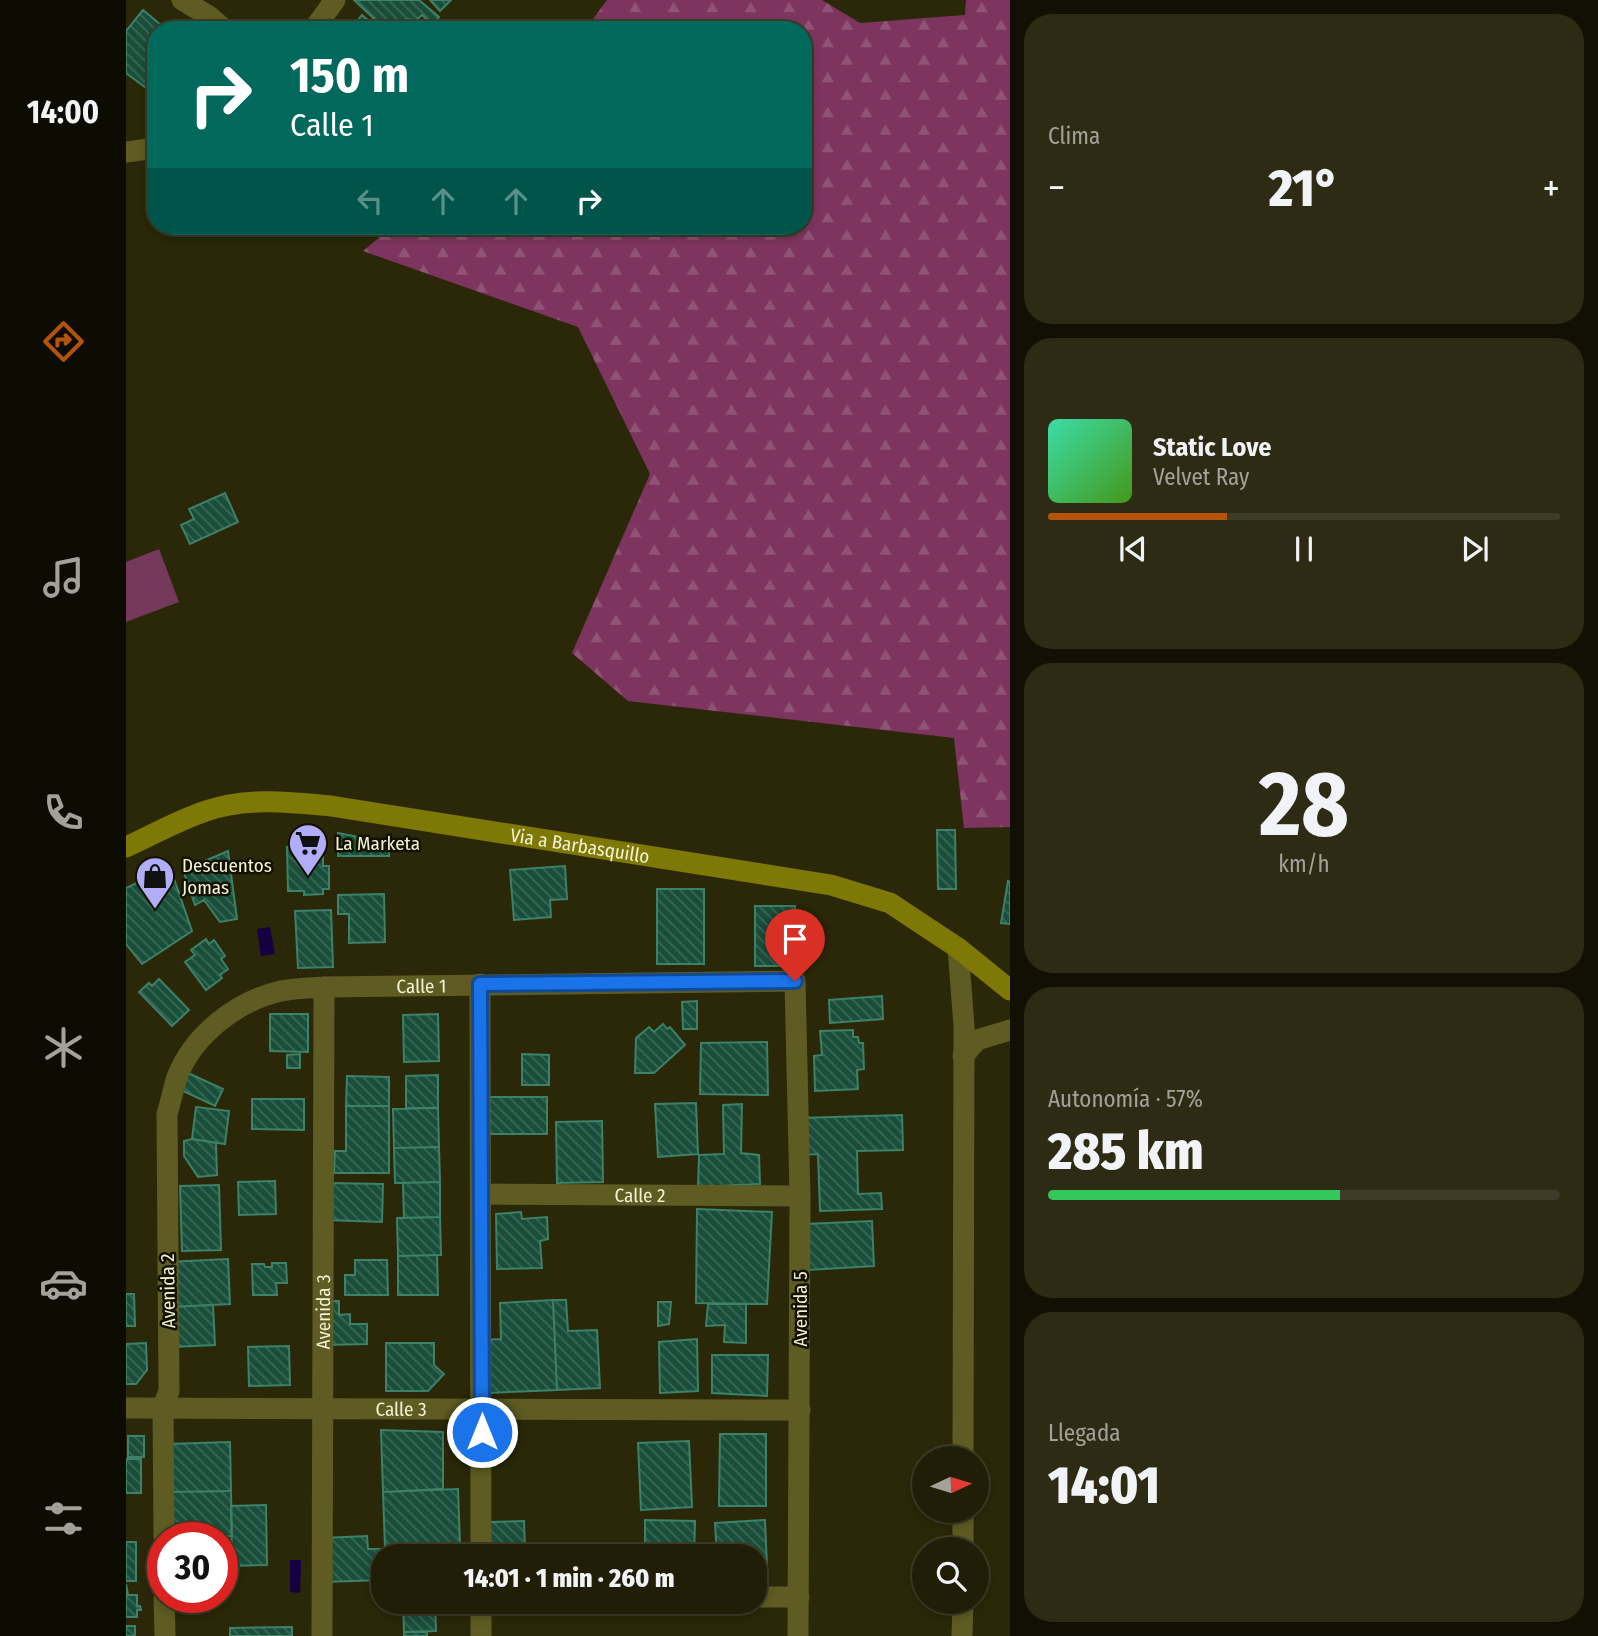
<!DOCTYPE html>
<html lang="es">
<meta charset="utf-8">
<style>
:root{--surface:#201e06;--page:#2d2b14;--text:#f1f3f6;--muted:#a2a29b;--line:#3d3c28;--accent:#b45309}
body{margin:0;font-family:"Fira Sans Condensed",sans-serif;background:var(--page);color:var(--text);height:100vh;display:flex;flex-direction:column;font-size:26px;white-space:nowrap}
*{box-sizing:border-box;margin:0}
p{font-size:23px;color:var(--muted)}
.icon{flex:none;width:38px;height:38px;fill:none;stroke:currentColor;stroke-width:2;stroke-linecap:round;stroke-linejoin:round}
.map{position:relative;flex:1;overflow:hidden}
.drawer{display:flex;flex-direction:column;gap:14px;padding:14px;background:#121003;width:588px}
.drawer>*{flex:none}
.top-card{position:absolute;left:21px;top:21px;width:665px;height:214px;border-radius:28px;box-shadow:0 4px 10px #0003,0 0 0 2px var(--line);background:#00695c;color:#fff;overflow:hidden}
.needle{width:46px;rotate:86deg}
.buttons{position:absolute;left:786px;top:1446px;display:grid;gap:14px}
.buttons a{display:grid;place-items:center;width:77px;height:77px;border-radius:50%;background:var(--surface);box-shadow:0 4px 10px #0003,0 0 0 2px var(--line);font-size:35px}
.speed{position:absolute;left:21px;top:1522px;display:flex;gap:14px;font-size:35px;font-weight:700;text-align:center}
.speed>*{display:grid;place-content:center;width:91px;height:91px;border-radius:50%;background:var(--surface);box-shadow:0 4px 10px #0003,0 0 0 2px var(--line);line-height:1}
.speed .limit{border:10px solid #d22;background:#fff;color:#111}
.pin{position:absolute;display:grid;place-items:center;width:60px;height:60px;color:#fff;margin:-72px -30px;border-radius:50% 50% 50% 0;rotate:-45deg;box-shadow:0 0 7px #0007}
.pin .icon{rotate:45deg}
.me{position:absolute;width:77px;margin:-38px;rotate:0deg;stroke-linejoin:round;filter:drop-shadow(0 0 5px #0008)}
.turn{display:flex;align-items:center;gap:24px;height:147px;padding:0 28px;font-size:32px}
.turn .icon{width:91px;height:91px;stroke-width:2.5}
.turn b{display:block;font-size:49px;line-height:60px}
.lanes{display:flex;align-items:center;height:66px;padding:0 28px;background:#0003;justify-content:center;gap:35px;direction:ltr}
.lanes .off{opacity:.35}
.big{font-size:52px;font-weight:800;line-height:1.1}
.drawer .tile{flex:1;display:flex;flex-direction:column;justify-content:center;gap:10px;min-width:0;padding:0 24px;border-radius:28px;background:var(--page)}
.drawer .dial{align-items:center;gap:0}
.dial b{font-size:91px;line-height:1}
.song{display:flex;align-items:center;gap:21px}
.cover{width:84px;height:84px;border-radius:10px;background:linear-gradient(135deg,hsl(160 70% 55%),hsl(100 70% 35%))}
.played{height:7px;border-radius:4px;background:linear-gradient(90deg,var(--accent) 35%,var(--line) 35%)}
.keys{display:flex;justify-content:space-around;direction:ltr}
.heat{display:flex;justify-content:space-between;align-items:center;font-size:38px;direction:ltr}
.charge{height:10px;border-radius:5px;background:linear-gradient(90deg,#34c759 57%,var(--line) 0)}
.trip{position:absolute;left:245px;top:1544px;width:396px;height:70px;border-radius:28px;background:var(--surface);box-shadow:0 4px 10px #0003,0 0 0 2px var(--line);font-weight:800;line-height:70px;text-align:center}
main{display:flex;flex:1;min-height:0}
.tabs{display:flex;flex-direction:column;width:126px;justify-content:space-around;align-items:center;background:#0d0c02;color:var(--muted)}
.tabs .icon{width:49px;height:49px}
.tabs .selected{color:var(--accent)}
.tabs b{font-size:32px;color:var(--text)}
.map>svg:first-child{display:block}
.forest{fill:url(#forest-firs)}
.pitch{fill:#74395b}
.water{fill:#150042}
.building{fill:url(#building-back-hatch);stroke:#3d8168;stroke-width:2}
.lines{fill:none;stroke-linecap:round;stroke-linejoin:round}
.street{stroke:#5e5c22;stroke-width:21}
.secondary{stroke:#7e7806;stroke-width:21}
.route-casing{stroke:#114b97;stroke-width:18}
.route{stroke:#1a73e8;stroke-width:12}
.labels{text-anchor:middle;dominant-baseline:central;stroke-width:5;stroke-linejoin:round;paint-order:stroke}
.poi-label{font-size:19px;fill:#f2f2d3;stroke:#121100;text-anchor:start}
.street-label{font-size:19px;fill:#f2f2d3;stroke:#121100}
</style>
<main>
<nav class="tabs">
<b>14:00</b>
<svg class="icon selected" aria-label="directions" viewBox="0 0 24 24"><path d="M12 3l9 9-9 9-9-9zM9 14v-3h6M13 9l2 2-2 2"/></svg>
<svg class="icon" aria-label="music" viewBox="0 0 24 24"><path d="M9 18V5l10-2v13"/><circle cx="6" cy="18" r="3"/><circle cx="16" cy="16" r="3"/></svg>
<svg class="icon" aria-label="phone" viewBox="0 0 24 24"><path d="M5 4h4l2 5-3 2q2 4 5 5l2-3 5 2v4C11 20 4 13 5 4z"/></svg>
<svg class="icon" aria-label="climate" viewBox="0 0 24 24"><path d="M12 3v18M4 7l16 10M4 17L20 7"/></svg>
<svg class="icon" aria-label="car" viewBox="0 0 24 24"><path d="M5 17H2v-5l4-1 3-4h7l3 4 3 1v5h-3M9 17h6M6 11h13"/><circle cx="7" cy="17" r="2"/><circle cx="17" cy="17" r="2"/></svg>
<svg class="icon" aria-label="filters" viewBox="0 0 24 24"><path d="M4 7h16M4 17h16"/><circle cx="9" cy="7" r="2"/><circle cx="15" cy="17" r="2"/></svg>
</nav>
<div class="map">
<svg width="884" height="1636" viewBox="0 0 884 1636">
<defs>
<pattern id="forest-firs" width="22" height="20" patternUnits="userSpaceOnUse" patternTransform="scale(1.75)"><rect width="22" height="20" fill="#7d355f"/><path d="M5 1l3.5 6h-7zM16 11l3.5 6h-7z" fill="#905375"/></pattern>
<pattern id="building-back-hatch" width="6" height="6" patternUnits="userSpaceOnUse" patternTransform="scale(1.75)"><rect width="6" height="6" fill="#194e3b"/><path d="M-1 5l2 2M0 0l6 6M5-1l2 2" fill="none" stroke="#3b6856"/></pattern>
</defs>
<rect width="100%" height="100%" fill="#2a2808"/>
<path class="forest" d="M481,0H696L734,23L839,15L840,0H884V827L838,828L828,738L502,701L446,653L524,474L452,327L237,251L267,226H677V30H459Z"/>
<path class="pitch" d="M33,549L53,602L0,622V562Z"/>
<path class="water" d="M144,927L149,954L135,956L131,929Z
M164,1560H175L174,1593L164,1592Z"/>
<path class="building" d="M228,0H293L313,17L307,25L296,15L290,20L280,19L273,30H260Z
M304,0H325L314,11Z
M17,10L41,30H30V76L20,88L0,73V31Z
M236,15L254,30H224Z
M99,493L112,522L64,544L55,525L68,519L63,509Z
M811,830H829L830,889H812Z
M212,833L263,843V856H212Z
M161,847H197V866H203V889H197V894L178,895V891H162Z
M102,851L111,919L94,922L78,900L69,905L57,870Z
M439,866L441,899L424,900L425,917L388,920L384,870Z
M44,867L66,931L16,964L0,944V888Z
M882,881L884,882V924L875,923Z
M531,889H578V964H531Z
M258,894L259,942L223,943V914H212V895Z
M629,906H669L670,966H629Z
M205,910L207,967L172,968L169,911Z
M80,939L83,944L88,940L99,956L95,959L102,969L94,975L96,978L80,990L59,962L69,955L65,950Z
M33,979L63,1010L46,1026L13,992L23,983L26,986Z
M756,996L757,1019L704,1023L703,1000Z
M571,1001V1029H557L556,1002Z
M144,1014H182V1052L144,1051Z
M312,1014L313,1061L278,1062L277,1015Z
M537,1024L541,1029L544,1027L559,1045L528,1073H509L510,1038L523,1027L528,1032Z
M727,1030V1037H732L733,1043H737L738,1069L731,1070L732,1089L689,1091L688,1056L696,1055L694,1031Z
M641,1042L642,1095L574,1094L575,1043Z
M174,1054V1068H161V1055Z
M396,1054L423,1055V1085H396Z
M62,1073L97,1089L89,1106L55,1090Z
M312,1075V1108H280V1076Z
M221,1076L263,1077V1106H220Z
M363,1097H421V1134H363Z
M126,1099H178V1130L126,1129Z
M570,1103L572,1154L532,1157L529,1104Z
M616,1104L615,1153L633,1155L634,1184L572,1187L573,1155L598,1154L597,1105Z
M220,1106H263V1173H208L209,1151H220Z
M70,1107L103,1111L99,1144L66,1139Z
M312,1108L313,1147L268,1148L267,1109Z
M776,1115L777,1150L731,1151L732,1194L755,1193L756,1209L694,1211L692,1154L675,1155L673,1118Z
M476,1121L477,1182L431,1183L430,1122Z
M66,1139L90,1143L91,1175L72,1177L58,1156V1141Z
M313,1147L314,1182L269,1183L268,1148Z
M149,1181L150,1214L113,1215L112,1182Z
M314,1182V1217L278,1218L277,1183Z
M202,1183L257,1184L256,1222L201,1220Z
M93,1185L95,1250L56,1251L54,1186Z
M571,1209L646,1212L641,1304L570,1303Z
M395,1212L396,1219L421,1217L422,1239L414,1241L416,1268L371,1269L370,1214Z
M314,1217L315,1255L272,1256L271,1218Z
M746,1221L748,1266L682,1270L680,1224Z
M311,1255L312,1295H272V1256Z
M102,1259L104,1304L44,1307L42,1262Z
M229,1260H261L262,1295H219V1275H229Z
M146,1263H160L161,1283H150L151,1295H127L126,1264H138L139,1267H146Z
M0,1294H8L9,1326H0Z
M427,1300H440L442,1331L471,1330L474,1388L431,1390Z
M427,1300L431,1390L361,1393L359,1340L375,1339L374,1303Z
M197,1301H213V1315L224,1314V1324H241V1344L198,1345Z
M532,1302H545L543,1324L532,1326Z
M582,1304H620V1343L598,1342L599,1325L580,1326Z
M87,1305L89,1345L46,1347L44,1307Z
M571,1339L572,1391L534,1393L533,1342Z
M20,1343L21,1370L10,1384H0V1344Z
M260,1343H308V1365L318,1374L302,1391H260Z
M163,1346L164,1385L123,1386L122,1347Z
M586,1355H642L641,1396L586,1393Z
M255,1430L317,1432V1489L257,1492Z
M594,1434H640V1506H593Z
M2,1436H18V1457H2Z
M563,1441L566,1507L515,1510L512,1443Z
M104,1442L105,1491L42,1492L41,1444Z
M0,1459H15V1493H0Z
M332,1489L334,1546L259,1548L257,1492Z
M105,1491L106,1536L43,1537L42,1492Z
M140,1505L141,1565L106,1566L105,1506Z
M519,1520L569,1521L568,1556H519Z
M639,1520L641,1567H628V1556H591L589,1523Z
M398,1521L399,1549H412V1556H364V1522Z
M241,1536L242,1549L275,1548V1556H257V1580L198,1582L196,1538Z
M0,1542H10V1581H0Z
M307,1547L308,1556H275V1548Z
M0,1584L2,1595H11V1606H14L15,1610H11V1617H0Z
M277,1601H309L310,1631L278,1632Z
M0,1626H9V1636H0Z
M166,1627V1636H104V1628Z
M278,1632H301V1636H278Z"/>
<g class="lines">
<g class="street">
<path d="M56,0L83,16L99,30"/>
<path d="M187,30L209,0"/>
<path d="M0,152L30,148"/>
<path d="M832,948L838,1026L837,1458"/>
<path d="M354,984L355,1556"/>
<path d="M837,1056L851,1040L884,1030"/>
<path id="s1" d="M355,1194L674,1196"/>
<path id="s2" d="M0,1408L674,1410"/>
<path id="s3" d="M38,1538L37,1407L43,1391L41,1114C45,1102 47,1089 51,1077C68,1034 111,1001 155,991C168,988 184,988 198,987L669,981L674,1196L672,1636"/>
<path d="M837,1549V1510"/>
<path d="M628,1597H673"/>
<path d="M38,1598L39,1636"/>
<path d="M355,1601V1636"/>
<path id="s4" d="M196,1636L198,987"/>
<path d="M836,1636L837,1601"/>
</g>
<path class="secondary" id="s5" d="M0,847C26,835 53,820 80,811C121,797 163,802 205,806L705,885L764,903L832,948L884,990"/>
</g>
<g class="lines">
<g class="route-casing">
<path id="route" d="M356,1432L354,984L669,981"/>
</g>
<use href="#route" class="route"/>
</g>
<defs>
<g id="supermarket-pin" transform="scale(2.0125)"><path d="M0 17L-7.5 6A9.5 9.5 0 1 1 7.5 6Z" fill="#b2adf9" stroke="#121100"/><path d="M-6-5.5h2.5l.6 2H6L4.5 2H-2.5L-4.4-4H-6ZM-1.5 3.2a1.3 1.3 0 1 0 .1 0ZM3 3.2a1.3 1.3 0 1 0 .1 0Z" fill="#111"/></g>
<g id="shop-pin" transform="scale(2.0125)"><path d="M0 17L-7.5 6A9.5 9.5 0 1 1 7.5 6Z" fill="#b2adf9" stroke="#121100"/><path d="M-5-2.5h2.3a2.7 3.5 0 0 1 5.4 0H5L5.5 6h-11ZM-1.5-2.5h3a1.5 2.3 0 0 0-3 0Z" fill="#111"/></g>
</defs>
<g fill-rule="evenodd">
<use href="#supermarket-pin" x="182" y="843"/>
<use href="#shop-pin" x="29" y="876"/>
</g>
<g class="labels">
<g class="poi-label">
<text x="209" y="843">La Marketa</text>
<text x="56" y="865">Descuentos<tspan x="56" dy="22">Jomas</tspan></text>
</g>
<g class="street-label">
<text stroke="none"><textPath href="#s5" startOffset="466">Via a Barbasquillo</textPath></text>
<text stroke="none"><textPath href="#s3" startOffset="744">Calle 1</textPath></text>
<text stroke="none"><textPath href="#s1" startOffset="159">Calle 2</textPath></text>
<text transform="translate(42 1291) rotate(-91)">Avenida 2</text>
<text transform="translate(674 1309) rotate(-90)">Avenida 5</text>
<text stroke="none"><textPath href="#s4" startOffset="324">Avenida 3</textPath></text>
<text stroke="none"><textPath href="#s2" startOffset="275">Calle 3</textPath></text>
</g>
</g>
</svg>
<div class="buttons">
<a><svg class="needle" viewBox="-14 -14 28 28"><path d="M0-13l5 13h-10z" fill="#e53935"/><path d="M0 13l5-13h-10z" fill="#a2a29b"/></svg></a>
<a><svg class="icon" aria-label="search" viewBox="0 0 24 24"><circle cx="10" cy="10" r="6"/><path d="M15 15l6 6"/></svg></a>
</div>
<div class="speed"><div class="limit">30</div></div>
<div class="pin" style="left:669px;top:981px;background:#d93025"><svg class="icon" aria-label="arrive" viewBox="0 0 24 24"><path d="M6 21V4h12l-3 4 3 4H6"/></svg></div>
<svg class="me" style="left:356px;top:1432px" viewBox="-20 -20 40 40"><circle r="17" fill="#1a73e8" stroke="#fff" stroke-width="3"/><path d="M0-11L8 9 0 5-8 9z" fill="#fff"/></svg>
<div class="trip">14:01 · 1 min · 260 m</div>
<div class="top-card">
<div class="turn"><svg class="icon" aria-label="right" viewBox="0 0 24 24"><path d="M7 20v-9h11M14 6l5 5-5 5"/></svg><div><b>150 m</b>Calle 1</div></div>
<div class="lanes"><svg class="icon off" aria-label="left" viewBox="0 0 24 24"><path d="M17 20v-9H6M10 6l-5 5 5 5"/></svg><svg class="icon off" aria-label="ahead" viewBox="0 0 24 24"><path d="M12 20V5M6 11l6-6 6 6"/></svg><svg class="icon off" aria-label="ahead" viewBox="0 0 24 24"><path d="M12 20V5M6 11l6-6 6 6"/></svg><svg class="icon" aria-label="right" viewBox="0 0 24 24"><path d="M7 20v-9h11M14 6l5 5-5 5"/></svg></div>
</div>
</div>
<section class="drawer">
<div class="tile"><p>Clima</p>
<div class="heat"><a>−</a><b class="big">21°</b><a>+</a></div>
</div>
<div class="tile">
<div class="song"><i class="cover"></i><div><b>Static Love</b><p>Velvet Ray</p></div></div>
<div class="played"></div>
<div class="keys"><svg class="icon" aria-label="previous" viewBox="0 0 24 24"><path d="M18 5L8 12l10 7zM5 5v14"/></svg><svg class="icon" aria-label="pause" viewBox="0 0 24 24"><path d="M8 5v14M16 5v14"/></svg><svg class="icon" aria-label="next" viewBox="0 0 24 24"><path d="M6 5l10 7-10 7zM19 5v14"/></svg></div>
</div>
<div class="tile dial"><b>28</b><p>km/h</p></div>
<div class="tile"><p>Autonomía · 57%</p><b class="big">285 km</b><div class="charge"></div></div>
<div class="tile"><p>Llegada</p><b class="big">14:01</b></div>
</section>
</main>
